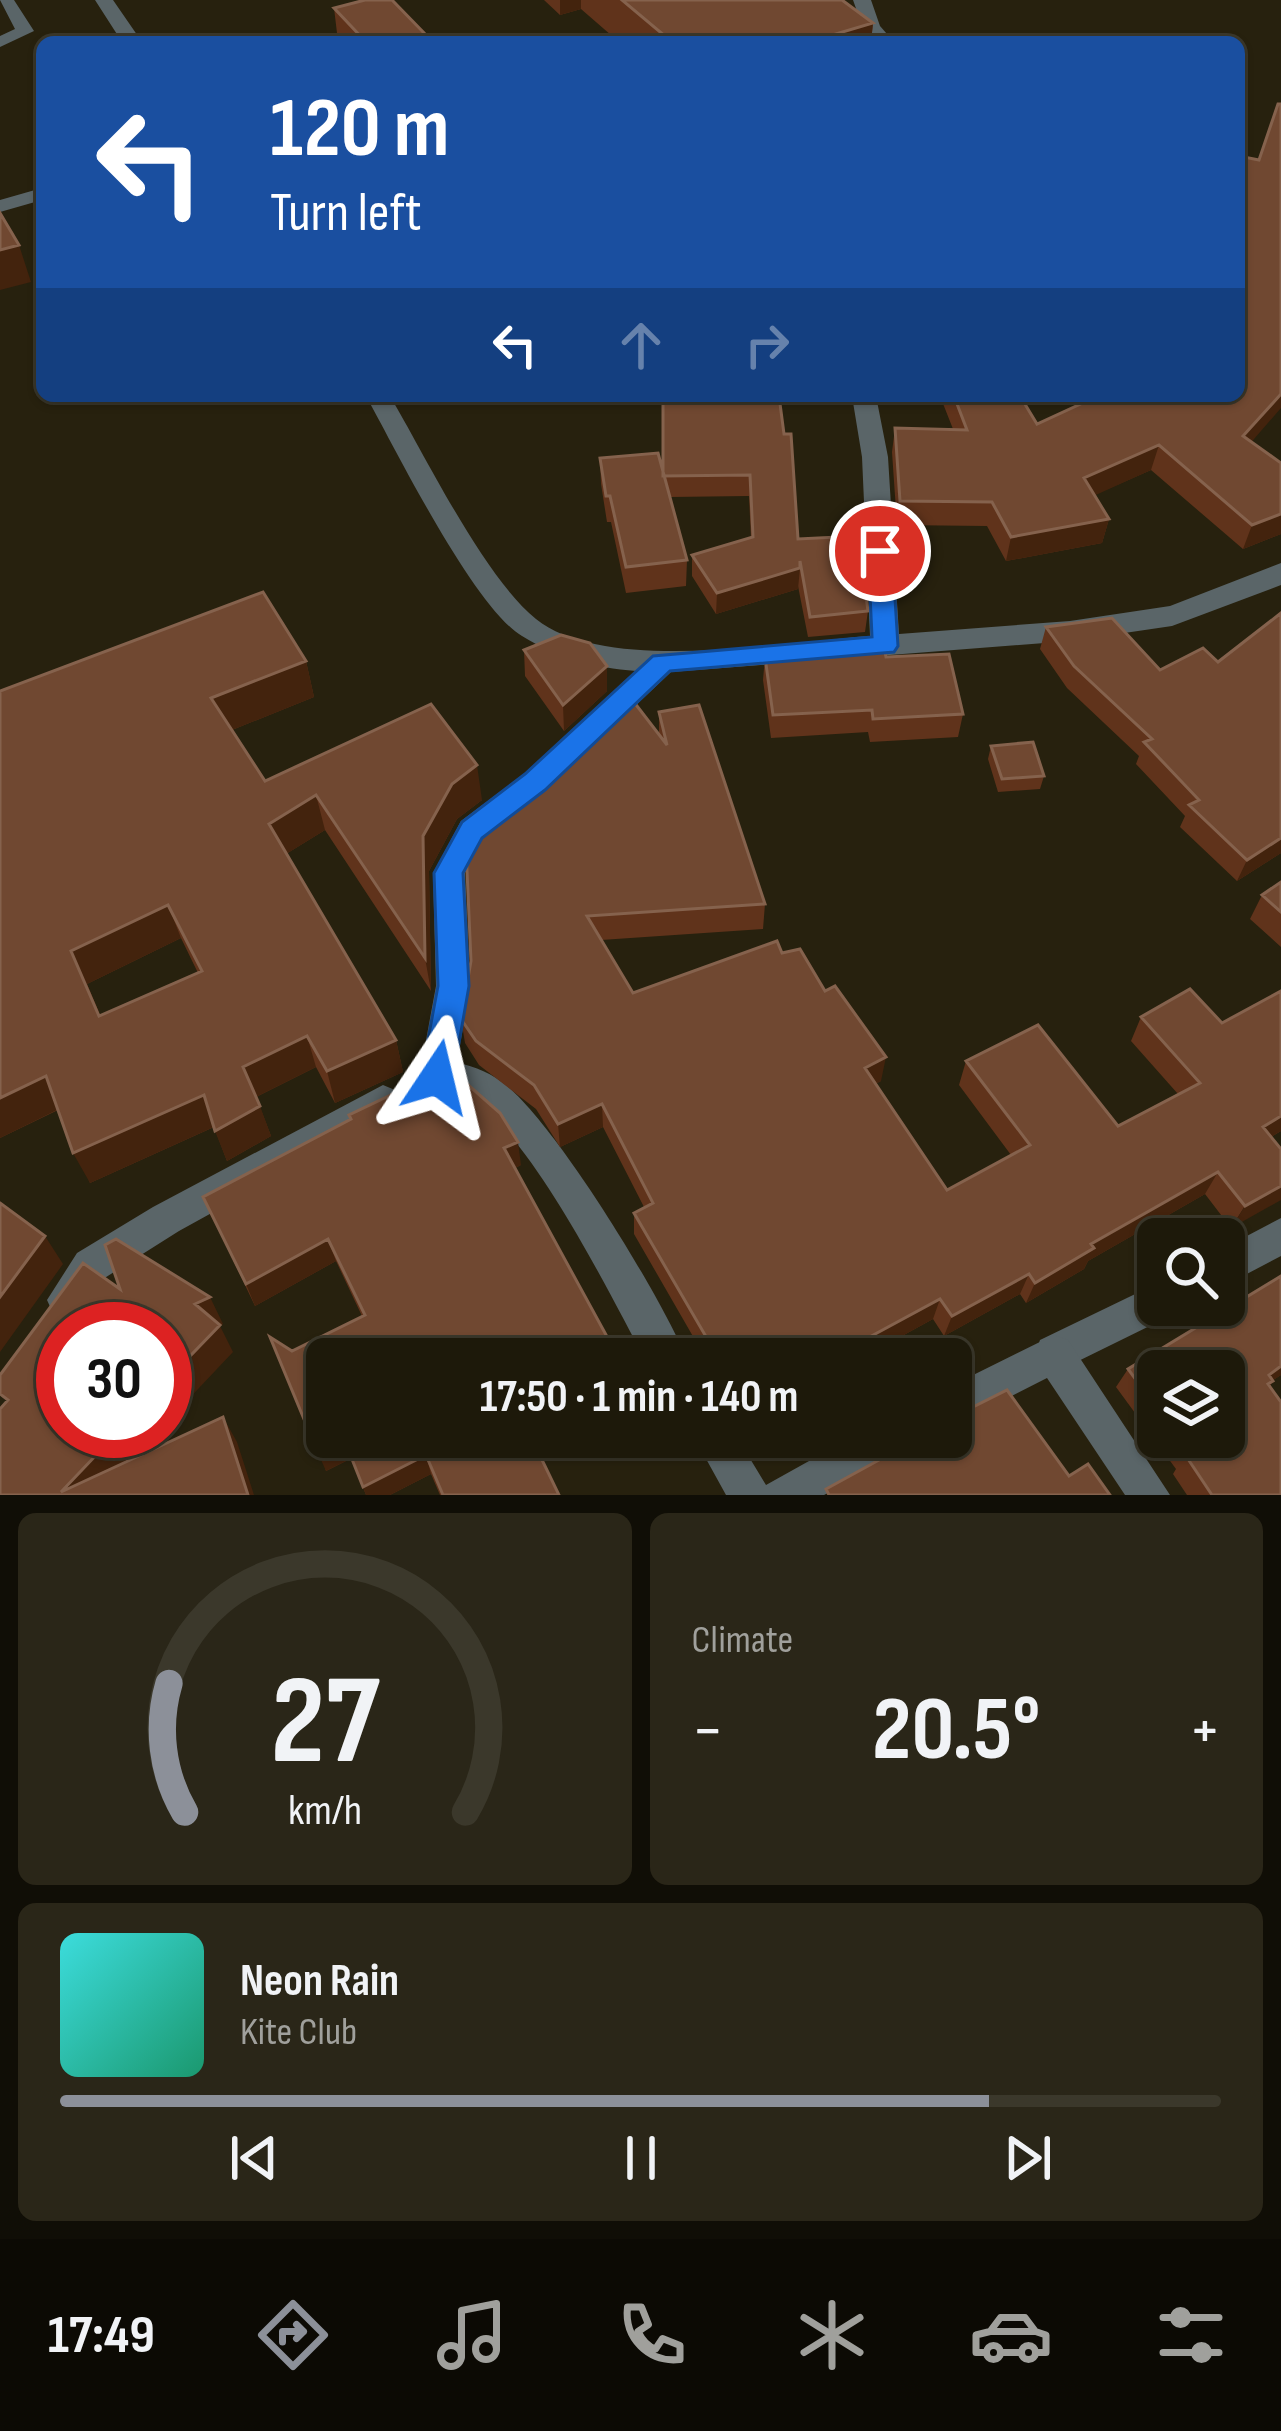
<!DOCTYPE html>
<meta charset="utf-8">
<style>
:root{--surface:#1d190a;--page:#2a2618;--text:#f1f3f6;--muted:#a0a09c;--line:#3b382b;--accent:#8c9099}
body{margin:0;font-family:"Sofia Sans Condensed",sans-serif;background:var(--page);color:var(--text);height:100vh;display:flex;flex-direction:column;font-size:45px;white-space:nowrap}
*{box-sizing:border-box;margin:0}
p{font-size:39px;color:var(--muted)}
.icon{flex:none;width:66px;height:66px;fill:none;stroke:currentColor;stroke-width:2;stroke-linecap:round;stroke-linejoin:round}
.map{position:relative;height:1495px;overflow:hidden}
.sheet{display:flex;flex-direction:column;gap:18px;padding:18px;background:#100e06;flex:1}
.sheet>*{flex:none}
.banner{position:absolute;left:36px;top:36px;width:1209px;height:366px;border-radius:18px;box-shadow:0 3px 9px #0004,0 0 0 3px var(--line);background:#1a4fa0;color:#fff;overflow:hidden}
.buttons{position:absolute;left:1137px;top:1218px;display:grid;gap:24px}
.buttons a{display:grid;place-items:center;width:108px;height:108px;border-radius:18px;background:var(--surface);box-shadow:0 3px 9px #0004,0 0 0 3px var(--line);font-size:60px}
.speed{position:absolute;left:36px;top:1302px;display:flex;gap:24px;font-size:60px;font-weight:700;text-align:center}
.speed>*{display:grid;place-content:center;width:156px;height:156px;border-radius:50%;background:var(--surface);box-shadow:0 3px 9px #0004,0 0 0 3px var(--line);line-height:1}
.speed .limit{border:18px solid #d22;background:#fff;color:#111}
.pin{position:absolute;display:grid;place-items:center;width:102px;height:102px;color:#fff;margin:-51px;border:6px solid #fff;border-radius:50%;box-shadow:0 3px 12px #0007}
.me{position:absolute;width:132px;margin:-66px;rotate:10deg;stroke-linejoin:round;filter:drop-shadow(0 0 9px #0008)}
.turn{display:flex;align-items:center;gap:42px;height:252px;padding:0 36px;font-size:54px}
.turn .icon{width:156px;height:156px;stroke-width:2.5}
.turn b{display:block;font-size:84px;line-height:102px}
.lanes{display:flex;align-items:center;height:114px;padding:0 36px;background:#0003;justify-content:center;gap:60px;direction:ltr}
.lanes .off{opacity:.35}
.big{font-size:90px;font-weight:700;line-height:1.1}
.sheet .card{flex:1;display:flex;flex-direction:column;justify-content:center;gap:18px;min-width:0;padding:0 42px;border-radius:18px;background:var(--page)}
.sheet .dial{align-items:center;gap:0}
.dial svg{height:312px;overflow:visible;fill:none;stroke:var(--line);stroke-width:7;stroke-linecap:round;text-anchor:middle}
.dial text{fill:var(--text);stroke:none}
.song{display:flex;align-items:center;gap:36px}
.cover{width:144px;height:144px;border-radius:18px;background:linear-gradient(135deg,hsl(180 70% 55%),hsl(160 70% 35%))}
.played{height:12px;border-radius:6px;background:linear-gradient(90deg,var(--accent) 80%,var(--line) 80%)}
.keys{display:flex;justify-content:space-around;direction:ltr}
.heat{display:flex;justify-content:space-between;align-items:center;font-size:66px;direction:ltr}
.sheet .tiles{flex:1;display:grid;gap:18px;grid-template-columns:1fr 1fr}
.card:last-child{grid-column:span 2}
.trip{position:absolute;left:306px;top:1338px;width:666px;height:120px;border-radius:18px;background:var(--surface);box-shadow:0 3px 9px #0004,0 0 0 3px var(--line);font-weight:700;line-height:120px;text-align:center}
.tabs{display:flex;height:192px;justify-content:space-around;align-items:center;background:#0c0a04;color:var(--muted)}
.tabs .icon{width:84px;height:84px}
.tabs .on{color:var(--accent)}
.tabs b{font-size:54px;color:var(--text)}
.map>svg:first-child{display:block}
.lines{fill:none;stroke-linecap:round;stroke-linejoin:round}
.service{fill:#5a6568;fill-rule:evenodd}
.pedestrian{fill:#5a6568;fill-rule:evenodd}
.minor{fill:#5a6568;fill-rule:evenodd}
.wall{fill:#60331b;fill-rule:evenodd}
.shaded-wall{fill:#43230d}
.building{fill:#704831;stroke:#85624d;stroke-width:3;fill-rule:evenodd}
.route{fill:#1a73e8;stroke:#114b97;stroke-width:3}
</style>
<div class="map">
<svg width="1281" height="1495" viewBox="0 0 1281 1495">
<rect width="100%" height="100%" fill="#27210e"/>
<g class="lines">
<path class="service" d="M0,0H14L34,31L0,47V36L15,29Z
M853,0H871L880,26L894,42H875L863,28Z
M42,188V200L0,212V200Z"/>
<path class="pedestrian" d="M1281,1218V1256L1224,1286V1248Z
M1158,1283V1305H1176L1172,1315L1054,1373L1040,1368L1035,1354L1040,1340Z"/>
<path class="minor" d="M95,0H113L142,42H122Z
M366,396H390C426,457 484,577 536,619C606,675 784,642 870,636L862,457L852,396H876L888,457L899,634L1070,621L1170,606L1281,563V585L1172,626L1070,641L671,672L546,790L483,839L465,873L470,986L457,1063C475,1066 493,1074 507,1086C560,1131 659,1293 687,1359H645C608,1292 532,1134 468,1098C450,1089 431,1099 414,1092L409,1081L414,1070L421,1067L436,986L433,873L438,864L461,821L524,774L636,671C594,668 558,658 522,636C474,608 396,450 366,396Z
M383,1085L395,1090L401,1101L395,1112L179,1231L103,1279L79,1313L66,1319L53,1313L47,1300L77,1253L153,1207Z
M1054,1335L1068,1340L1170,1495H1125L1047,1378L951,1427V1386Z
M694,1437H737L766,1485L852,1437H914L908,1451L824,1495H726Z"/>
</g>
<path class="wall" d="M544,0H842L873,23L871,42H619L581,9L560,15Z
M334,8L425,34L426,42H346L337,33Z
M702,396H779L798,539L868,611L865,632L808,637L798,586V589L716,614L692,576V555L751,538L749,496L670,497L687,560L686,586L626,593L611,522H607L601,484L600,458L663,470L702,403Z
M940,396H1020L1037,424L1251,442L1281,463V534L1243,549L1151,470L1094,495L1109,519L1102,543L1006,561L987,526L897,525L892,452L895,428L953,429Z
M1046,627L1281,853L1237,881L1180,827L1185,816L1136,764L1139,756L1067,688L1040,649Z
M814,643L886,657L963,714L958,737L870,742L868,732L771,738L763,680L765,657L812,655Z
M524,650L607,666V691L564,731L525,676Z
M306,661L314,697L232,730L265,781L482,800L457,819L429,871L431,991L325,830L286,854L396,1040L403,1072L335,1103L316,1067L256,1097L271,1136L227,1161L214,1127L90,1183L58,1110L0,1138V691ZM181,938L198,973L100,1015L87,984Z
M659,712L765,904L763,929L601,940L633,993L782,953L881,1081L875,1084L947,1190L1011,1155L959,1085L966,1061L1118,1126L1178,1094L1131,1041L1141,1017L1222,1023L1281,991V1131L1271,1137L1281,1149L1231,1228L1205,1194L1088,1261L1084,1269L1026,1303L1020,1294L944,1336L933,1319L860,1359H706L634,1234V1213L644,1207L603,1127L560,1147L536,1109L479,1065L465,1043L461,1019L584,740L583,734H659Z
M991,746L1044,776L1040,789L998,792L988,759Z
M1281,882V947L1250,919L1262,895Z
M521,1165L515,1168L327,1359L559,1495H440L431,1474L390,1495H366L352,1458L326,1471L292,1351L362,1316L336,1261L255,1306L203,1197Z
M1281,1276V1375L1273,1380L1270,1386L1281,1402V1495H1187L1173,1474L1176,1469L1116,1387L1128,1369ZM1158,1371H1224V1437H1158Z
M751,1437H799L763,1458Z"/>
<path class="shaded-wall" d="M560,0H581V9L560,15Z
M873,23L871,42H809Z
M425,34L426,42H394Z
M19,245L31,282L0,290V250Z
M1281,394V408L1235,461L1243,436Z
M1159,445L1151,470L1078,503L1084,478Z
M1281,514V534L1243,549L1252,525Z
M1109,519L1102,543L1006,561L1011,537Z
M800,568L798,589L716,614L717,593Z
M306,661L314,697L222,734L211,698Z
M607,666V691L564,731L563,705Z
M477,765L482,800L457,819L429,871L431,991L425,958L423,836L452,784Z
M316,795L325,830L278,859L269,824Z
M1281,838V853L1237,881L1247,860Z
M168,905L181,938L87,984L114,1048L71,951Z
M307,1036L316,1067L254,1098L243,1067Z
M396,1040L403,1072L335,1103L327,1071Z
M886,1057L881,1081L860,1092L865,1068Z
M46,1076L63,1107L0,1138V1098Z
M204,1095L216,1126L90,1183L73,1153Z
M602,1104L603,1127L560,1147L558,1124Z
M260,1106L271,1136L227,1161L215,1131Z
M1281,1116V1131L1249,1150L1263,1127Z
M518,1142L521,1165L507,1172L504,1148Z
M1218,1172L1205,1194L1088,1261L1084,1269L1026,1303L1035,1283L1091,1244Z
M1281,1186V1200L1231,1228L1245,1206Z
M45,1236L63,1264L0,1352V1297Z
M328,1239L336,1261L255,1306L246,1284Z
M1029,1274L1020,1294L944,1336L952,1316Z
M210,1297L223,1324L220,1326L233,1352L165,1424V1382L195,1304Z
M940,1299L933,1319L860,1359H838L840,1353Z
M1281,1366V1375L1254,1393L1269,1375Z
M223,1417L237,1442L254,1495H248Z
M119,1431H159L99,1495L61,1492Z
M771,1437H799L763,1458L766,1440Z
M344,1439L352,1458L326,1471L318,1453Z
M426,1455L431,1474L390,1495H366L363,1487Z"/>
<path class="building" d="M365,0H392L425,34L394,42H366L334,8Z
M622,0H842L873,23L809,42H672Z
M1278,104H1281V394L1243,436L1281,463V514L1252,525L1159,445L1084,478L1109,519L1011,537L992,502L900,501L895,428L967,430L954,396H1020L1037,424L1098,396H1239V156L1259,160Z
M0,213L19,245L0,250Z
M703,396H779L784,434H791L798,539L858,536L868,611L810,617L800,561V568L717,593L692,555L753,537L750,475L663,476V403H703Z
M658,453L687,560L626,567L610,496H606L600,458Z
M263,592L306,661L211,698L265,781L431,704L477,765L452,784L423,836L425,958L316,795L269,824L396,1040L327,1071L307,1036L243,1067L260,1106L215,1131L204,1095L73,1153L46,1076L0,1098V691ZM168,905L202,971L99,1016L71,951Z
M1281,613V838L1247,860L1189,805L1199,800L1144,742L1152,739L1074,666L1046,627L1112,618L1160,670L1203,648L1218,662Z
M561,635L590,643L607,666L563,705L524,650Z
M882,637L886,657L949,654L963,714L873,719L872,710L773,715L765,657L815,654L814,643Z
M627,693L667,745L659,712L699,705L765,904L587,916L633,993L777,941L782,953L800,949L825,991L835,986L886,1057L865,1068L947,1190L1030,1145L966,1061L1038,1025L1118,1126L1200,1083L1141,1017L1190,989L1222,1023L1281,991V1116L1263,1127L1281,1149V1186L1245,1206L1218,1172L1091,1244L1094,1248L1035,1283L1029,1274L952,1316L940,1299L840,1353L844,1359H719L634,1213L653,1203L602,1104L558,1124L534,1085L476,1041L461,1019L471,961L466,848L484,816L566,754L575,741L588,739L583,734Z
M1033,742L1044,776L1002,779L991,746Z
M1281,882V912L1262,895Z
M437,1073L458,1076L500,1113L518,1142L504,1148L617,1355L610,1359H327V1437H531L559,1495H443L426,1455L363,1487L344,1439L318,1453L270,1337L292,1351L365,1315L328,1239L246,1284L203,1197L351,1119L349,1115Z
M0,1203L45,1236L0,1297Z
M116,1239L210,1297L195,1304L220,1325L165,1382V1329H63V1431H119L61,1492L223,1417L248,1495H0V1409L8,1400L0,1394V1375L83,1263L120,1289L105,1245Z
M1281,1276V1366L1269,1375L1273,1381L1268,1384L1281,1402V1495H1212L1186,1456L1191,1454L1178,1437H1224V1371H1158V1410L1128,1369Z
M1007,1390L1069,1476L1088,1464L1110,1495H829L826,1489L921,1437H951V1408L954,1407L961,1413Z"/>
<path class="route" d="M880,543L892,551L898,646L894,652L670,671L545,790L482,838L463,873L469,986L453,1077L448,1087L437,1091L426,1087L421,1077L438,986L434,873L462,822L525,774L653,656L872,637L868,551Z"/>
</svg>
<div class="buttons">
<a><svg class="icon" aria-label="search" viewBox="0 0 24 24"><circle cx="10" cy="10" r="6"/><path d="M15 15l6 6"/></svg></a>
<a><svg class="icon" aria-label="layers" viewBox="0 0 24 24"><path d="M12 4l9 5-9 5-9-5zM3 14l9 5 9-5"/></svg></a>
</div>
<div class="speed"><div class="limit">30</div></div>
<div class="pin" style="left:880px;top:551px;background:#d93025"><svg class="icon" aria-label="arrive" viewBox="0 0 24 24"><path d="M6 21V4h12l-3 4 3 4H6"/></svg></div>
<svg class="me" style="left:437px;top:1077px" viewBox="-20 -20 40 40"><path d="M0-17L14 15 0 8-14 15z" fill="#1a73e8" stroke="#fff" stroke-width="4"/></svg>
<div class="trip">17:50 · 1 min · 140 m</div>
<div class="banner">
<div class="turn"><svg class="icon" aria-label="left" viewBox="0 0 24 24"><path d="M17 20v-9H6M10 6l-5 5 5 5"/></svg><div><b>120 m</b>Turn left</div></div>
<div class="lanes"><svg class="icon" aria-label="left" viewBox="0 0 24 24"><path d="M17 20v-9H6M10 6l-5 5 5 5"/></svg><svg class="icon off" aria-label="ahead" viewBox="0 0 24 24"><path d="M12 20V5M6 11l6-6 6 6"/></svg><svg class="icon off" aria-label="right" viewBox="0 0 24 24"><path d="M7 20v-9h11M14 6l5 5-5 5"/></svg></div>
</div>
</div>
<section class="sheet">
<div class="tiles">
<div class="card dial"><svg viewBox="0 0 100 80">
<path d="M14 69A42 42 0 1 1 86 69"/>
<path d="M14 69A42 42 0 0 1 10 36" stroke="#8c9099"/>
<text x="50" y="56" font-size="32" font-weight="700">27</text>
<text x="50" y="72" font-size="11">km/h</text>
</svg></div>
<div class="card"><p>Climate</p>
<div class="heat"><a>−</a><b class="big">20.5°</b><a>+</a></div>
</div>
<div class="card">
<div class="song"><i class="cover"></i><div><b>Neon Rain</b><p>Kite Club</p></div></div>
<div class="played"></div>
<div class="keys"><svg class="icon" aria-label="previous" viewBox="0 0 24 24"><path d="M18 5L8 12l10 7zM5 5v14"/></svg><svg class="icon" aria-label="pause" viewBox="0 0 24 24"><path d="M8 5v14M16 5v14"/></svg><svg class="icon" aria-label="next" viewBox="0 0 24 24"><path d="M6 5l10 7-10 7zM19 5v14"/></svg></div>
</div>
</div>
</section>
<nav class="tabs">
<b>17:49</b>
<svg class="icon on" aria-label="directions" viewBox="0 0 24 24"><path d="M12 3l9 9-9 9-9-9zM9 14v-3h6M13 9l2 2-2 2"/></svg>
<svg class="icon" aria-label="music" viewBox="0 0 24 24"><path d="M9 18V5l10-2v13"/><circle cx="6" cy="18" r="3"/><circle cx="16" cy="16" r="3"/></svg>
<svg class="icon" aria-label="phone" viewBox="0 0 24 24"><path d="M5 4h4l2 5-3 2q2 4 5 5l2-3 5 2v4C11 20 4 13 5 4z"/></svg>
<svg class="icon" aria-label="climate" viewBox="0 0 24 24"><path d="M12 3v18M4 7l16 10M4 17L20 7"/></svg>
<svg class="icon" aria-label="car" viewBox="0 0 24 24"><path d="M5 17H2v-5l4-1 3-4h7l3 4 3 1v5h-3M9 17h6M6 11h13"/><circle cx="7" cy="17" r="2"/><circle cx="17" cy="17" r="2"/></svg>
<svg class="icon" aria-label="filters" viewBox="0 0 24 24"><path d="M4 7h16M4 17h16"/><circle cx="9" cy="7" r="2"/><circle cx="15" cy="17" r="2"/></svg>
</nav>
